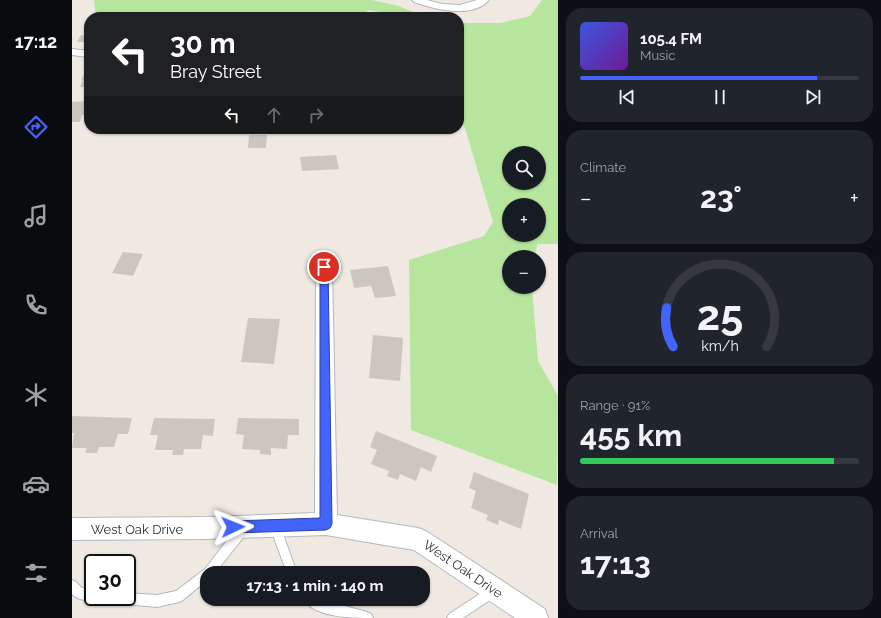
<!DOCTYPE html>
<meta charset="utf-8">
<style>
:root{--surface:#171b24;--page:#20242c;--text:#f1f3f6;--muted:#9ea1a6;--line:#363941;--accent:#4264fb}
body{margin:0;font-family:Raleway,sans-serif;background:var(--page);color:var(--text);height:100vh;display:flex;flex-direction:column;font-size:15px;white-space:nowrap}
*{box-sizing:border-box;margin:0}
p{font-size:13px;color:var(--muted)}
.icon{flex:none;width:22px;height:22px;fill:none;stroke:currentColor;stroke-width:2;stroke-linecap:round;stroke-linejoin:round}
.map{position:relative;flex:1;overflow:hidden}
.panel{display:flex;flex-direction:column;gap:8px;padding:8px;background:#0d0f14;width:323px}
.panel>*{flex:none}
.guide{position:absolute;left:12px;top:12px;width:380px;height:122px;border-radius:16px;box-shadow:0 1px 3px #0004;background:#202124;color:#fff;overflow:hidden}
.tools{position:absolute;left:430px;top:146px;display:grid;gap:8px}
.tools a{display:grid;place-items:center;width:44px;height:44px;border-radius:50%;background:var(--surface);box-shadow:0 1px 3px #0004;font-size:20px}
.speed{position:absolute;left:12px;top:554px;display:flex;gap:8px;font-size:20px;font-weight:700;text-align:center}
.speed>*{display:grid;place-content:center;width:52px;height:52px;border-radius:50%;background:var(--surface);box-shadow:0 1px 3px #0004;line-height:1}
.speed .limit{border:2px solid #111;border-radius:6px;background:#fff;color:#111}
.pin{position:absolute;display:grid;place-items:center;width:34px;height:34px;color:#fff;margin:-17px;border:2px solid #fff;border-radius:50%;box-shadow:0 1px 4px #0007}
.me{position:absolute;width:44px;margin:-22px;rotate:88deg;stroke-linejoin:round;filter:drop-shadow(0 0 3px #0008)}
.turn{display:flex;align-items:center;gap:14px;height:84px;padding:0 20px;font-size:18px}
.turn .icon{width:52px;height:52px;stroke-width:2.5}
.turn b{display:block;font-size:28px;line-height:34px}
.lanes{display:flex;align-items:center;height:38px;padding:0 20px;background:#0003;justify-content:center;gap:20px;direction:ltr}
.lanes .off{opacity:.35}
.big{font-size:30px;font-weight:700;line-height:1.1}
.panel .tile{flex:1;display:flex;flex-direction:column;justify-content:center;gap:6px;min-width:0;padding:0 14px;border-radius:16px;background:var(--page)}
.panel .dial{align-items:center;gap:0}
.dial svg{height:104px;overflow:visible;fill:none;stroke:var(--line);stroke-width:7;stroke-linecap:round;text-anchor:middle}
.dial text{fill:var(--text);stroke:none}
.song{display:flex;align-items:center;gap:12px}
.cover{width:48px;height:48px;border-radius:6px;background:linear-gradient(135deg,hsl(230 70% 55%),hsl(280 70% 35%))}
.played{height:4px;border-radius:2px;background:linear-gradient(90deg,var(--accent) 85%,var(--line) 85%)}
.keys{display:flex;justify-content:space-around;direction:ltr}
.heat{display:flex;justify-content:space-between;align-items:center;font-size:22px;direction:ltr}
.charge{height:6px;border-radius:3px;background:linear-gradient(90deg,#34c759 91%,var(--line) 0)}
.trip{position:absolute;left:128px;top:566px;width:230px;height:40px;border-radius:16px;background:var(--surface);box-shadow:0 1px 3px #0004;font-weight:700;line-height:40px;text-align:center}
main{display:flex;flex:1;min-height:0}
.menu{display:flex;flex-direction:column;width:72px;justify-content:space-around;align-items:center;background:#090b0e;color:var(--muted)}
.menu .icon{width:28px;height:28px}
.menu .active{color:var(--accent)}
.menu b{font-size:18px;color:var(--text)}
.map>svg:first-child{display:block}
.green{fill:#b6e59e;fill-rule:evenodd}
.building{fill:#cbc7bf}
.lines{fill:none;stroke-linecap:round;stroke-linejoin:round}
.service-casing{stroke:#b4b7c1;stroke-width:2}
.minor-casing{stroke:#b4b7c1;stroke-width:2}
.service{fill:#fff;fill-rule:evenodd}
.minor{fill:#fff;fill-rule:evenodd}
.route{fill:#4264fb;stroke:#2b41a3}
.labels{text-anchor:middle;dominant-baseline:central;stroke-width:3;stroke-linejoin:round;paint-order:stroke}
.near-street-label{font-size:13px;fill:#2e2e2e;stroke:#fff}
</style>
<main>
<nav class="menu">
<b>17:12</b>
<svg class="icon active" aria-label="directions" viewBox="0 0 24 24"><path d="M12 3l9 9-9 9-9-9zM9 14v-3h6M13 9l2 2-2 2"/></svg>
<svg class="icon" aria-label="music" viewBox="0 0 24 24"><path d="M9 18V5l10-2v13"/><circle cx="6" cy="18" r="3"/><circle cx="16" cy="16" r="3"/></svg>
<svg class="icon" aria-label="phone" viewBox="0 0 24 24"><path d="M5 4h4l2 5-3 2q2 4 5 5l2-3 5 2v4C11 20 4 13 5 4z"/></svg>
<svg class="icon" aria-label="climate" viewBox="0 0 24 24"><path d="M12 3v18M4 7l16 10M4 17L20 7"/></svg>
<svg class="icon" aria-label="car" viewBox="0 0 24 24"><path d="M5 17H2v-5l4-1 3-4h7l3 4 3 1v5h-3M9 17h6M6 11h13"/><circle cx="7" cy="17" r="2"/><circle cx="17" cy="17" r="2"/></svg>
<svg class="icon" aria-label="filters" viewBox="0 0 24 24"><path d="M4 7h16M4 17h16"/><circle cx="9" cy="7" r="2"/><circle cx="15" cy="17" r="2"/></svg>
</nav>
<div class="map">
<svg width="486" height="618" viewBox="0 0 486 618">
<rect width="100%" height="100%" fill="#efe9e1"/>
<path class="green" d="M22,0H300L327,6L352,17H318L316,13L296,10L289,17H24Z
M470,0H486V244H465L463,257H437V287H460L466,361L486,396L485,485L339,430L337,260L412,236L421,222L393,128L387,118V23H428L458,16ZM437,153H467V183H437ZM437,205H467V235H437Z"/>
<path class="building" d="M9,35L17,36V42H5Z
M13,72H17V87H8L11,80H9Z
M17,101V115H10L8,122H0V102Z
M177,135H195L194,148H176Z
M264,155L267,169L230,171L228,157Z
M51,252L71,254L61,276L40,273Z
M316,266L324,296L303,298L299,286L282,288L278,270Z
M176,318L208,319L202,364L169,362Z
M301,335L331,338L328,381L297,378Z
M0,416L60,418L56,434H46L42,447H27L25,453H13L15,448H0L2,433H0Z
M82,418L143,419L141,436L131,435L129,449H112L111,455H100L101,450H83L86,435H78Z
M166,418L227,419V435H216L215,449L199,448V455L188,454V450L170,449L172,435L164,434Z
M304,431L365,456L359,472L349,467L344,481L328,474L326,480L315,476L317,471L299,464L305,450L298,447Z
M402,472L457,494L449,529L427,520L426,525L414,520L416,515L399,508L404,491L397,488Z"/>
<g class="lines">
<g class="service-casing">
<path id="service" d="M203,522L207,523L225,573H215L198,527L199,523Z
M170,525L174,526L175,530L174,534L143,573H135V580L111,600L107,602L85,607L43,603L39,601L37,597H55V593L85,595L104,591L133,569L166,526Z
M0,580L4,582L10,588L21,589V597H26L25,599C17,602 6,600 0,594Z
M420,586L424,588L426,592L424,596L391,618H375L377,614Z
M232,599H247L295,612L299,614L301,618C283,618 241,618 232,599Z"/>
</g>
<g class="minor-casing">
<path id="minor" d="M340,0H355L370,4L388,5L405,0H417C401,19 361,9 342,2Z
M0,49L17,51V57L0,55Z
M252,261L258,263L260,267L265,515L346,528L354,531L473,609L476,618H443L342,550L254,535L135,539L0,540V518L135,517L243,513L244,267L246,263Z"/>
</g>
<use href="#service" class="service"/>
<use href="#minor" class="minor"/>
</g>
<path class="route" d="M252,264L256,267L260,524L258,528L254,530L161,533L157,531L155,527L157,523L161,521L248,518V267Z"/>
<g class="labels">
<g class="near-street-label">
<text x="65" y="529">West Oak Drive</text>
<text transform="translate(391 569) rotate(34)">West Oak Drive</text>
</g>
</g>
</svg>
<div class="tools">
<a><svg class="icon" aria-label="search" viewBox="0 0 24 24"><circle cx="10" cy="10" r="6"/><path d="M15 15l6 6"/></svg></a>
<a>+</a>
<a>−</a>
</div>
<div class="speed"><div class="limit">30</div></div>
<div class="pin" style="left:252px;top:267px;background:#d93025"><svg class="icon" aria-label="arrive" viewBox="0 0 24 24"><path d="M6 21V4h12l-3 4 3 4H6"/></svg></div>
<svg class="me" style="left:161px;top:527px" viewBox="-20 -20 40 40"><path d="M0-17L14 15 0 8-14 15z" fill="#4264fb" stroke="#fff" stroke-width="4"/></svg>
<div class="trip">17:13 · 1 min · 140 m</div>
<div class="guide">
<div class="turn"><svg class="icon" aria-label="left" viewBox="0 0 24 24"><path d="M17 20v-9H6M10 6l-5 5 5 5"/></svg><div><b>30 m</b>Bray Street</div></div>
<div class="lanes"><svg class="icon" aria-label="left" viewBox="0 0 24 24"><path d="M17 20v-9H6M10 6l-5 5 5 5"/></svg><svg class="icon off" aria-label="ahead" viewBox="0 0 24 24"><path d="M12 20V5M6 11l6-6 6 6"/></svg><svg class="icon off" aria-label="right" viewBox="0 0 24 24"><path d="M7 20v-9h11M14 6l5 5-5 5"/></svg></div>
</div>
</div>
<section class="panel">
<div class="tile">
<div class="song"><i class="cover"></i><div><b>105.4 FM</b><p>Music</p></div></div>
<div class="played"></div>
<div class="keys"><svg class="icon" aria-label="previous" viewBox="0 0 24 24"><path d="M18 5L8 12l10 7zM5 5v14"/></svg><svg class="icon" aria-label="pause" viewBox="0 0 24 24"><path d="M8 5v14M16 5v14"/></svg><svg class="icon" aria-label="next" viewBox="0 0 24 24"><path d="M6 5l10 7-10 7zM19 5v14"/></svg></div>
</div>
<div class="tile"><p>Climate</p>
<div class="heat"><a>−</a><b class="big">23°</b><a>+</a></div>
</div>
<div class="tile dial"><svg viewBox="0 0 100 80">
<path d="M14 69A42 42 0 1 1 86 69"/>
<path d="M14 69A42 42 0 0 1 9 39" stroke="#4264fb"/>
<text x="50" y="56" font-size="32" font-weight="700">25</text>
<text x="50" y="72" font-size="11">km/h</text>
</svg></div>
<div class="tile"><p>Range · 91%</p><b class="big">455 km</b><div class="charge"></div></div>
<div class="tile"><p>Arrival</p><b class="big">17:13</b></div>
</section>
</main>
